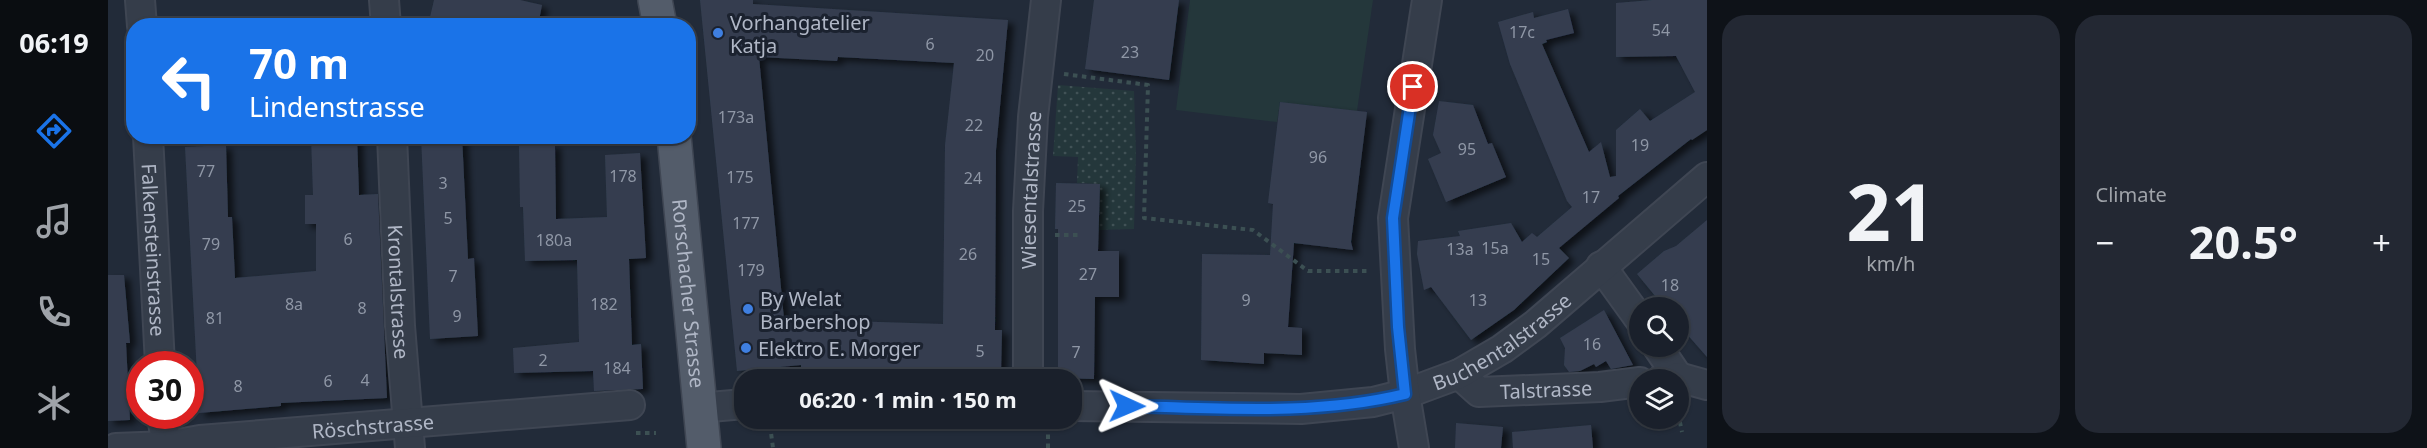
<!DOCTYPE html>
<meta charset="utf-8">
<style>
:root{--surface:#1a202b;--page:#232833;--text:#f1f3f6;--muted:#9fa3a9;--line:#383e47;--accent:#1a73e8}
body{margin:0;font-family:"Noto Sans",sans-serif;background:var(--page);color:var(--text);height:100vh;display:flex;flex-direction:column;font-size:22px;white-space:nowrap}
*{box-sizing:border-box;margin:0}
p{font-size:20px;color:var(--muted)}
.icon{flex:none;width:33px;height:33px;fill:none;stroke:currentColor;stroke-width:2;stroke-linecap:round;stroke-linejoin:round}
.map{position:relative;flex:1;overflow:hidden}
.sheet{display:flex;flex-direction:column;gap:15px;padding:15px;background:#0e1218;width:720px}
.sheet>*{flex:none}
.top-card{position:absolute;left:18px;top:18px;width:570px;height:126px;border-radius:24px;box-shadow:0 2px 4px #0004,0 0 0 2px var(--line);background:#1a73e8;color:#fff;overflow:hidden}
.tools{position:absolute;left:1521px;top:297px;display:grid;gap:12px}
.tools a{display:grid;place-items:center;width:60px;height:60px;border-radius:50%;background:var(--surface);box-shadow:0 2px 4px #0004,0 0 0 2px var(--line);font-size:30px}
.speed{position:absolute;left:18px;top:351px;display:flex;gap:12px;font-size:30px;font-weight:700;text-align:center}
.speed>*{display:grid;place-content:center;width:78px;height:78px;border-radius:50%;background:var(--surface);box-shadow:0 2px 4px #0004,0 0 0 2px var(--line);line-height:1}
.speed .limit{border:9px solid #d22;background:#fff;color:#111}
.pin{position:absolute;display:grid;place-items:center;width:51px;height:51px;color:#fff;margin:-26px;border:3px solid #fff;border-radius:50%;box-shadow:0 2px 6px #0007}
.me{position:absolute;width:66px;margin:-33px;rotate:91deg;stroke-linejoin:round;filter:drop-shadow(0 0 4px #0008)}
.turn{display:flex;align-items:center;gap:21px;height:126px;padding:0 24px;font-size:27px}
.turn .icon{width:78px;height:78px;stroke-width:2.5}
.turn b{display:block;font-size:42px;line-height:51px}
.big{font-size:45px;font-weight:700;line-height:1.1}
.sheet .card{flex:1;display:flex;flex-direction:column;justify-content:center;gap:9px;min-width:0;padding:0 21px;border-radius:24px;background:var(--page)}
.sheet .dial{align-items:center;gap:0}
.dial b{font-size:78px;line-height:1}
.heat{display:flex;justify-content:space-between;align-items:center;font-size:33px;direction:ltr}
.sheet .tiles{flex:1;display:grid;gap:15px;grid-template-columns:repeat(2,1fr)}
.trip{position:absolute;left:626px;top:369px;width:348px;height:60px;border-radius:24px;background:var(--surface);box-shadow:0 2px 4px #0004,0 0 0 2px var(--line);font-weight:700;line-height:60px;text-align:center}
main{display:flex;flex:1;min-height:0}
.dock{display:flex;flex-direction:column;width:108px;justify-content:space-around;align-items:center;background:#0a0d11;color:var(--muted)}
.dock .icon{width:42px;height:42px}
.dock .current{color:var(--accent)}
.dock b{font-size:27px;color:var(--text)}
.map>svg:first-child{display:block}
.green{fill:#24373b}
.park{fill:url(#park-dots)}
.building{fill:#343e50;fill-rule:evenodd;filter:url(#shadow)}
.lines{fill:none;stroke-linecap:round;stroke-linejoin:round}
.minor-casing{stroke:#3f4653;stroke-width:32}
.major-casing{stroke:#3f4653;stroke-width:36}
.path{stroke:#3c5053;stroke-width:4;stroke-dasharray:4.5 4.5;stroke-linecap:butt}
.minor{stroke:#353d4a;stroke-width:28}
.major{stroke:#535c6a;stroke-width:33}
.route-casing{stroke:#114b97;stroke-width:15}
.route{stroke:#1a73e8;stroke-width:10}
.shop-dot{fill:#3f7fe0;stroke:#1b222f;stroke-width:2}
.labels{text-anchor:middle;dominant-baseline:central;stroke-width:6;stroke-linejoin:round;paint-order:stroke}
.number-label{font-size:16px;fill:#8f97a6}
.poi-label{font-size:20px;fill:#b0b7c6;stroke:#1b222f;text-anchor:start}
.street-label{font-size:20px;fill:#b0b7c6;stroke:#1b222f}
</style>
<main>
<nav class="dock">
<b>06:19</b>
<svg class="icon current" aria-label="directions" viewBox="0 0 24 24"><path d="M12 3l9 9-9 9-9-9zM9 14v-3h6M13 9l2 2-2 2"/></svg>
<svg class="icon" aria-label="music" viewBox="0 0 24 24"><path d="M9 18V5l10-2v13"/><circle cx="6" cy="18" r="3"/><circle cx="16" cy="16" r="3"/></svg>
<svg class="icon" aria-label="phone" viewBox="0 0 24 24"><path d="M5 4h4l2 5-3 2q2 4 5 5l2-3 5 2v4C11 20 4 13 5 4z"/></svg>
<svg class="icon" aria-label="climate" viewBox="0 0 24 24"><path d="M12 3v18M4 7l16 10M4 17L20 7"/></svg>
</nav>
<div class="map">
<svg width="1599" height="448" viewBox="0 0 1599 448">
<defs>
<pattern id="park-dots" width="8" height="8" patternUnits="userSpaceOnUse" patternTransform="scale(1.5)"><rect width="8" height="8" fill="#24373b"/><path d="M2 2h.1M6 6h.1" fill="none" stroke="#415256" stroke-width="1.8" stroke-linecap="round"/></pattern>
<filter id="shadow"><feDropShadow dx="6" dy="4" stdDeviation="3" flood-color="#0009"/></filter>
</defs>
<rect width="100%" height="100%" fill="#222b39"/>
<path class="green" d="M1082,0H1265L1249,111L1172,102L1169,122L1068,110Z"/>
<path class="park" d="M950,85L1026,91L1028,154L1026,229L991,230L992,184L969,183L970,157L945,156Z"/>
<path class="building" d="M326,0H412L434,5L430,26H320Z
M592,0H645V4L900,20L888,150L887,330H894L893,373L693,369V365L629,371ZM651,57L729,61L730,57L846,63L837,145L835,324L676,319Z
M986,0H1071L1061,80L977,69Z
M1544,0H1599V130L1584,140L1583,139L1510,196L1511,198L1451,248L1461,258L1406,310L1363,340L1323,287L1316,290L1309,254L1310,241L1352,236L1350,231L1403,223L1414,242L1424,233L1429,237L1464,207L1459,201L1402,64L1390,22L1425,12L1426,18L1460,9L1466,33L1438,40L1439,42L1434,44L1481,152L1493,142L1502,177L1508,176V130L1532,109L1542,121L1587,92L1568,56L1508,57V3Z
M1331,101L1365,105L1380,144L1384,143L1398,177L1338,202L1320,159L1333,153L1325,135Z
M1172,102L1259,112L1243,242L1245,250L1186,243L1180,327L1194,328V355L1156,353V364L1093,360L1094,254L1162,255L1165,204L1160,203Z
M203,136H249L251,195L270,194L279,398L173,403V406L91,413L77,147L118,145L120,217H124L127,278L208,271V224H197V195H205Z
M313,136H354L360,259L366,258L370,336L322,339Z
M447,144L448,219L499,217L497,155L532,153L538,258L521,259L524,345L533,344L535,389L486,391L485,371L406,373L405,348L471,342L469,260L417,261L415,207H412L411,145Z
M948,183L992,184L990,251H1011V297H987L986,379L950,378V229H947Z
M1599,220V357L1570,324V308H1557L1529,274L1556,251L1568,246Z
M0,275H16L22,343H18L22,420L0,421Z
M1496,310L1525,365L1503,369L1498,361L1488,367L1486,364L1472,371L1461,372L1456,365L1457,348L1452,338Z
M1348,423L1395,427L1393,448H1347Z
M1483,425L1485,448H1405L1404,432Z"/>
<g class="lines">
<g class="minor-casing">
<g id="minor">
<path d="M32,0L34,26"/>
<path d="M276,0L278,26"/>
<path id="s1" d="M40,136L52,364"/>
<path id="s2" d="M284,136L292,326L302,448"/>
<path d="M1493,266L1532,320"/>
<path d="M1549,346L1570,377L1553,380"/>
<path id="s3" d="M1351,374L1371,392L1492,387L1532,382"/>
<path d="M1570,377L1599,385"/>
<path id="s4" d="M920,380V211L925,117L938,0"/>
<path id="s5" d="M963,406L1193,409L1265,402L1297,394L1351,374L1394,349L1428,324L1599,177"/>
<path d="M591,408L636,404"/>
<path d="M54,416L59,448"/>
<path id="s6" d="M8,448L59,446L92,440L522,405"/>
<path d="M1306,448L1297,394L1292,349L1285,218L1319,0"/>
</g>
</g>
<g class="major-casing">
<g id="major">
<path d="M547,0L552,26"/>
<path id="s7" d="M566,136L596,448"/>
</g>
</g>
<path class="path" d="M956,74L1040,85L1036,218L1145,230L1200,271H1261
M947,235H971
M1570,413L1574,432
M662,425L665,448
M528,433H548
M940,448V422"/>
<use href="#minor" class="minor"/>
<use href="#major" class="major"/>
</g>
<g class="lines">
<g class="route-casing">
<path id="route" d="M1019,406C1112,408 1206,416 1297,394L1290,327L1285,218L1305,87"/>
</g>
<use href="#route" class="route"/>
</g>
<g class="shop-dot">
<circle cx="610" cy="33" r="6"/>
<circle cx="640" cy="309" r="6"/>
<circle cx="638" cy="348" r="6"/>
</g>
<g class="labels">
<g class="number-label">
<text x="1553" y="30">54</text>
<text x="1414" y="32">17c</text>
<text x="822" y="44">6</text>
<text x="1022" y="52">23</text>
<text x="877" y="55">20</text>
<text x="628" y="117">173a</text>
<text x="866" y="125">22</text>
<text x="1532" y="145">19</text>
<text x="1359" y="149">95</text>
<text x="1210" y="157">96</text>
<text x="98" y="171">77</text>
<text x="515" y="176">178</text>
<text x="632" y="177">175</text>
<text x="865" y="178">24</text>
<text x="335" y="183">3</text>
<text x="1483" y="197">17</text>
<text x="969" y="206">25</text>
<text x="340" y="218">5</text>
<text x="638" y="223">177</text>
<text x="240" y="239">6</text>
<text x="446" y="240">180a</text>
<text x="103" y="244">79</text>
<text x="1387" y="248">15a</text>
<text x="1352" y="249">13a</text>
<text x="860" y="254">26</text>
<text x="1433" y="259">15</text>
<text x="643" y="270">179</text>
<text x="980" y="274">27</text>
<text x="345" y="276">7</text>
<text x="1562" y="285">18</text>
<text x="1138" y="300">9</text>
<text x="1370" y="300">13</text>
<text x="186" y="304">8a</text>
<text x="496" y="304">182</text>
<text x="254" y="308">8</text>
<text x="349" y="316">9</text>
<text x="107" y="318">81</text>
<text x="1484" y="344">16</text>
<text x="872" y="351">5</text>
<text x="968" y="352">7</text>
<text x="435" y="360">2</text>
<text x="509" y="368">184</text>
<text x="257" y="380">4</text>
<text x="220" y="381">6</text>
<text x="130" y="386">8</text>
</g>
<g class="poi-label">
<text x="622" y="22">Vorhangatelier<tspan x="622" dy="23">Katja</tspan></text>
<text x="652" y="298">By Welat<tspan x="652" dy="23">Barbershop</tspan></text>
<text x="650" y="348">Elektro E. Morger</text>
</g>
<g class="street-label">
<text stroke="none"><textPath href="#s4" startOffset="190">Wiesentalstrasse</textPath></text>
<text stroke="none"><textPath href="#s1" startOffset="114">Falkensteinstrasse</textPath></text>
<text stroke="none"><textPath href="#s2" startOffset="156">Krontalstrasse</textPath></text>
<text stroke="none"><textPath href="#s7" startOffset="158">Rorschacher Strasse</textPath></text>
<text stroke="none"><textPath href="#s5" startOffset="446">Buchentalstrasse</textPath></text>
<text stroke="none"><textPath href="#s3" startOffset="94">Talstrasse</textPath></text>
<text stroke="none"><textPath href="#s6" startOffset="258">Röschstrasse</textPath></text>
</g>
</g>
</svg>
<div class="tools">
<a><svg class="icon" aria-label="search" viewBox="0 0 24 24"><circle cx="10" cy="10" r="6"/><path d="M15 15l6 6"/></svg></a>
<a><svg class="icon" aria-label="layers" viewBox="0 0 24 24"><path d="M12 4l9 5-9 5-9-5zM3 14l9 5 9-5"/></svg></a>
</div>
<div class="speed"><div class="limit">30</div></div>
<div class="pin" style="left:1305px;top:87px;background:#d93025"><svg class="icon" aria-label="arrive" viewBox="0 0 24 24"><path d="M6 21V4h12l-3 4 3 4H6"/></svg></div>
<svg class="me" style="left:1019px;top:406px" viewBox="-20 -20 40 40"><path d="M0-17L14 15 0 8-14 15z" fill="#1a73e8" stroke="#fff" stroke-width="4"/></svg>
<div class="trip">06:20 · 1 min · 150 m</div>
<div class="top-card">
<div class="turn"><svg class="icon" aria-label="left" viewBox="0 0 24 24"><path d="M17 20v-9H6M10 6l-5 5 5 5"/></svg><div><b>70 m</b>Lindenstrasse</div></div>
</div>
</div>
<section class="sheet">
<div class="tiles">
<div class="card dial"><b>21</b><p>km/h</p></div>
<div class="card"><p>Climate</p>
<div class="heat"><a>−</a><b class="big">20.5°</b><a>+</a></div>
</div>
</div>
</section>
</main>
